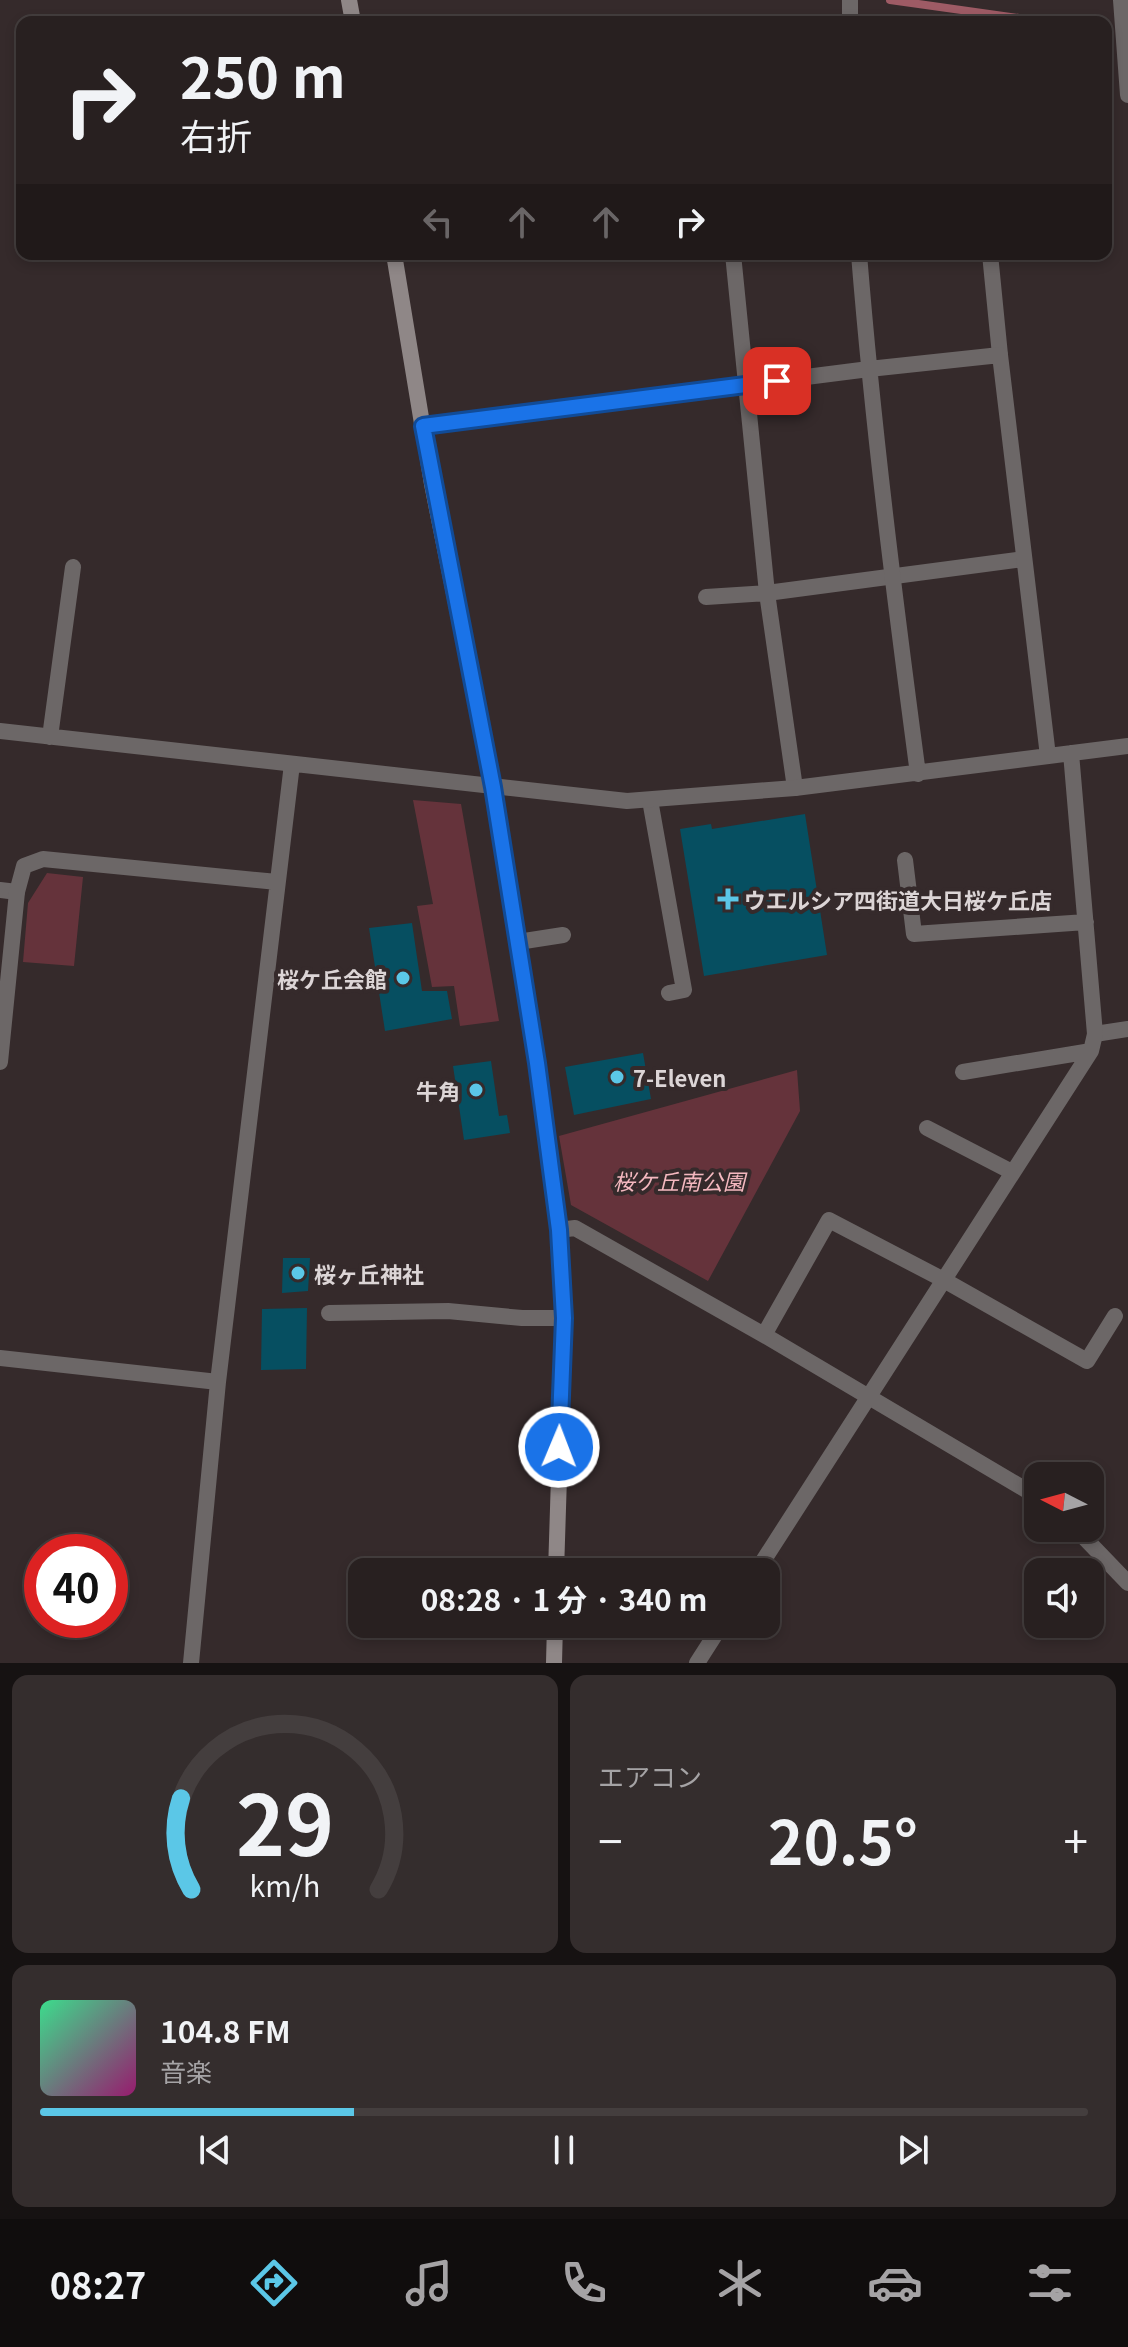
<!DOCTYPE html>
<html lang="ja">
<meta charset="utf-8">
<style>
:root{--surface:#282020;--page:#342d2d;--text:#f1f3f6;--muted:#a5a3a5;--line:#443e3e;--accent:#5bc7e7}
body{margin:0;font-family:Georgia,"Noto Sans JP",serif;background:var(--page);color:var(--text);height:100vh;display:flex;flex-direction:column;font-size:30px;white-space:nowrap}
*{box-sizing:border-box;margin:0}
p{font-size:26px;color:var(--muted)}
.icon{flex:none;width:44px;height:44px;fill:none;stroke:currentColor;stroke-width:2;stroke-linecap:round;stroke-linejoin:round}
.map{position:relative;height:1663px;overflow:hidden}
.panel{display:flex;flex-direction:column;gap:12px;padding:12px;background:#161212;flex:1}
.panel>*{flex:none}
.guide{position:absolute;left:16px;top:16px;width:1096px;height:244px;border-radius:16px;box-shadow:0 4px 12px #0003,0 0 0 2px var(--line);background:#282020;color:var(--text);overflow:hidden}
.needle{width:52px;rotate:276deg}
.controls{position:absolute;left:1024px;top:1462px;display:grid;gap:16px}
.controls a{display:grid;place-items:center;width:80px;height:80px;border-radius:16px;background:var(--surface);box-shadow:0 4px 12px #0003,0 0 0 2px var(--line);font-size:40px}
.speed{position:absolute;left:24px;top:1534px;display:flex;gap:16px;font-size:40px;font-weight:700;text-align:center}
.speed>*{display:grid;place-content:center;width:104px;height:104px;border-radius:50%;background:var(--surface);box-shadow:0 4px 12px #0003,0 0 0 2px var(--line);line-height:1}
.speed .limit{border:12px solid #d22;background:#fff;color:#111}
.pin{position:absolute;display:grid;place-items:center;width:68px;height:68px;color:#fff;margin:-34px;border-radius:16px;box-shadow:0 4px 12px #0006}
.me{position:absolute;width:88px;margin:-44px;rotate:1deg;stroke-linejoin:round;filter:drop-shadow(0 0 6px #0008)}
.turn{display:flex;align-items:center;gap:28px;height:168px;padding:0 32px;font-size:36px}
.turn .icon{width:104px;height:104px;stroke-width:2.5}
.turn b{display:block;font-size:56px;line-height:68px}
.lanes{display:flex;align-items:center;height:76px;padding:0 32px;background:#0003;justify-content:center;gap:40px;direction:ltr}
.lanes .off{opacity:.35}
.big{font-size:60px;font-weight:700;line-height:1.1}
.panel .tile{flex:1;display:flex;flex-direction:column;justify-content:center;gap:12px;min-width:0;padding:0 28px;border-radius:16px;background:var(--page)}
.panel .dial{align-items:center;gap:0}
.dial svg{height:208px;overflow:visible;fill:none;stroke:var(--line);stroke-width:7;stroke-linecap:round;text-anchor:middle}
.dial text{fill:var(--text);stroke:none}
.song{display:flex;align-items:center;gap:24px}
.cover{width:96px;height:96px;border-radius:12px;background:linear-gradient(135deg,hsl(150 70% 55%),hsl(320 70% 35%))}
.played{height:8px;border-radius:4px;background:linear-gradient(90deg,var(--accent) 30%,var(--line) 30%)}
.keys{display:flex;justify-content:space-around;direction:ltr}
.heat{display:flex;justify-content:space-between;align-items:center;font-size:44px;direction:ltr}
.panel .tiles{flex:1;display:grid;gap:12px;grid-template-columns:1fr 1fr}
.tile:last-child{grid-column:span 2}
.trip{position:absolute;left:348px;top:1558px;width:432px;height:80px;border-radius:16px;background:var(--surface);box-shadow:0 4px 12px #0003,0 0 0 2px var(--line);font-weight:700;line-height:80px;text-align:center}
.tabs{display:flex;height:128px;justify-content:space-around;align-items:center;background:#100d0d;color:var(--muted)}
.tabs .icon{width:56px;height:56px}
.tabs .on{color:var(--accent)}
.tabs b{font-size:36px;color:var(--text)}
.map>svg:first-child{display:block}
.green{fill:#65333b}
.lines{fill:none;stroke-linecap:round;stroke-linejoin:round}
.stream{stroke:#9e5b65;stroke-width:8}
.building{fill:#064f61}
.lane{stroke:#6c6767;stroke-width:16}
.street{stroke:#6c6767;stroke-width:16}
.secondary{stroke:#8f8787;stroke-width:16}
.route-casing{stroke:#114b97;stroke-width:20}
.route{stroke:#1a73e8;stroke-width:14}
.poi-dot{fill:#5bc7e7;stroke:#352a2b;stroke-width:3}
.labels{text-anchor:middle;dominant-baseline:central;stroke-width:8;stroke-linejoin:round;paint-order:stroke}
.poi-label{font-size:22px;font-weight:bold;fill:#dcd5d6;stroke:#352a2b;text-anchor:start}
.park-label{font-size:22px;font-style:italic;fill:#f4b8bf;stroke:#352a2b}
</style>
<div class="map">
<svg width="1128" height="1663" viewBox="0 0 1128 1663">
<rect width="100%" height="100%" fill="#352a2b"/>
<path class="green" d="M413,800L461,804L499,1021L460,1026L454,986L432,987L417,906L433,904Z
M47,873L83,877L74,966L23,962L28,903Z
M797,1070L800,1111L708,1281L571,1205L559,1136Z"/>
<g class="lines">
<path class="stream" d="M890,0L1040,21"/>
</g>
<path class="building" d="M805,814L827,955L704,976L680,829L711,824L712,829Z
M412,923L422,991H447L452,1019L385,1031L369,928Z
M643,1053L651,1099L574,1115L565,1067Z
M491,1061L499,1116L507,1115L510,1133L464,1140L453,1066Z
M283,1258H310L308,1291L282,1293Z
M307,1308L306,1369L261,1370L262,1309Z
M442,1569H464V1572H442Z
M447,1624H513V1629L447,1627Z"/>
<g class="lines">
<path class="lane" d="M1121,0L1128,95
M733,254L767,593L795,788
M990,254L1000,355
M706,597L767,593L1024,559
M650,800L684,990L669,993
M0,890L17,892
M518,942L563,935
M1095,1034L1128,1029
M329,1313L448,1311L522,1318H564"/>
<path class="street" d="M850,22V0
M859,254C873,428 895,601 918,774
M423,426L869,369L1000,355L1048,756
M0,731L627,801L795,788L1128,746
M50,737L73,567
M905,860L914,934L1086,922
M0,1062L17,892L24,866L43,859L277,882
M963,1072L1091,1051
M927,1128L1012,1172
M559,1230L575,1228L764,1335L1038,1497
M764,1335L829,1220L942,1279L1087,1361L1115,1316
M0,1358L218,1382
M1075,1528L1128,1583
M756,1572L1091,1051L1095,1034L1071,753
M191,1663L218,1382L292,764
M697,1663L722,1624"/>
<path class="secondary" d="M349,0L353,22
M394,254L432,484L493,787L537,1063L559,1230L564,1318L556,1572
M554,1663L555,1624"/>
</g>
<g class="lines">
<g class="route-casing">
<path id="route" d="M559,1447L564,1318L559,1230L537,1063L493,787L423,426L777,381"/>
</g>
<use href="#route" class="route"/>
</g>
<g class="poi-dot">
<path d="M724 887h8v8h8v8h-8v8h-8v-8h-8v-8h8z"/>
<circle cx="403" cy="978" r="8"/>
<circle cx="617" cy="1077" r="8"/>
<circle cx="476" cy="1090" r="8"/>
<circle cx="298" cy="1273" r="8"/>
</g>
<g class="labels">
<g class="poi-label">
<text x="744" y="899">ウエルシア四街道大日桜ケ丘店</text>
<text x="387" y="978" text-anchor="end">桜ケ丘会館</text>
<text x="633" y="1077">7-Eleven</text>
<text x="460" y="1090" text-anchor="end">牛角</text>
<text x="314" y="1273">桜ヶ丘神社</text>
</g>
<g class="park-label">
<text x="679" y="1180">桜ケ丘南公園</text>
</g>
</g>
</svg>
<div class="controls">
<a><svg class="needle" viewBox="-14 -14 28 28"><path d="M0-13l5 13h-10z" fill="#e53935"/><path d="M0 13l5-13h-10z" fill="#a5a3a5"/></svg></a>
<a><svg class="icon" aria-label="sound" viewBox="0 0 24 24"><path d="M4 9h4l5-4v14l-5-4H4zM17 9q2 3 0 6"/></svg></a>
</div>
<div class="speed"><div class="limit">40</div></div>
<div class="pin" style="left:777px;top:381px;background:#d93025"><svg class="icon" aria-label="arrive" viewBox="0 0 24 24"><path d="M6 21V4h12l-3 4 3 4H6"/></svg></div>
<svg class="me" style="left:559px;top:1447px" viewBox="-20 -20 40 40"><circle r="17" fill="#1a73e8" stroke="#fff" stroke-width="3"/><path d="M0-11L8 9 0 5-8 9z" fill="#fff"/></svg>
<div class="trip">08:28 · 1 分 · 340 m</div>
<div class="guide">
<div class="turn"><svg class="icon" aria-label="right" viewBox="0 0 24 24"><path d="M7 20v-9h11M14 6l5 5-5 5"/></svg><div><b>250 m</b>右折</div></div>
<div class="lanes"><svg class="icon off" aria-label="left" viewBox="0 0 24 24"><path d="M17 20v-9H6M10 6l-5 5 5 5"/></svg><svg class="icon off" aria-label="ahead" viewBox="0 0 24 24"><path d="M12 20V5M6 11l6-6 6 6"/></svg><svg class="icon off" aria-label="ahead" viewBox="0 0 24 24"><path d="M12 20V5M6 11l6-6 6 6"/></svg><svg class="icon" aria-label="right" viewBox="0 0 24 24"><path d="M7 20v-9h11M14 6l5 5-5 5"/></svg></div>
</div>
</div>
<section class="panel">
<div class="tiles">
<div class="tile dial"><svg viewBox="0 0 100 80">
<path d="M14 69A42 42 0 1 1 86 69"/>
<path d="M14 69A42 42 0 0 1 10 34" stroke="#5bc7e7"/>
<text x="50" y="56" font-size="32" font-weight="700">29</text>
<text x="50" y="72" font-size="11">km/h</text>
</svg></div>
<div class="tile"><p>エアコン</p>
<div class="heat"><a>−</a><b class="big">20.5°</b><a>+</a></div>
</div>
<div class="tile">
<div class="song"><i class="cover"></i><div><b>104.8 FM</b><p>音楽</p></div></div>
<div class="played"></div>
<div class="keys"><svg class="icon" aria-label="previous" viewBox="0 0 24 24"><path d="M18 5L8 12l10 7zM5 5v14"/></svg><svg class="icon" aria-label="pause" viewBox="0 0 24 24"><path d="M8 5v14M16 5v14"/></svg><svg class="icon" aria-label="next" viewBox="0 0 24 24"><path d="M6 5l10 7-10 7zM19 5v14"/></svg></div>
</div>
</div>
</section>
<nav class="tabs">
<b>08:27</b>
<svg class="icon on" aria-label="directions" viewBox="0 0 24 24"><path d="M12 3l9 9-9 9-9-9zM9 14v-3h6M13 9l2 2-2 2"/></svg>
<svg class="icon" aria-label="music" viewBox="0 0 24 24"><path d="M9 18V5l10-2v13"/><circle cx="6" cy="18" r="3"/><circle cx="16" cy="16" r="3"/></svg>
<svg class="icon" aria-label="phone" viewBox="0 0 24 24"><path d="M5 4h4l2 5-3 2q2 4 5 5l2-3 5 2v4C11 20 4 13 5 4z"/></svg>
<svg class="icon" aria-label="climate" viewBox="0 0 24 24"><path d="M12 3v18M4 7l16 10M4 17L20 7"/></svg>
<svg class="icon" aria-label="car" viewBox="0 0 24 24"><path d="M5 17H2v-5l4-1 3-4h7l3 4 3 1v5h-3M9 17h6M6 11h13"/><circle cx="7" cy="17" r="2"/><circle cx="17" cy="17" r="2"/></svg>
<svg class="icon" aria-label="filters" viewBox="0 0 24 24"><path d="M4 7h16M4 17h16"/><circle cx="9" cy="7" r="2"/><circle cx="15" cy="17" r="2"/></svg>
</nav>
